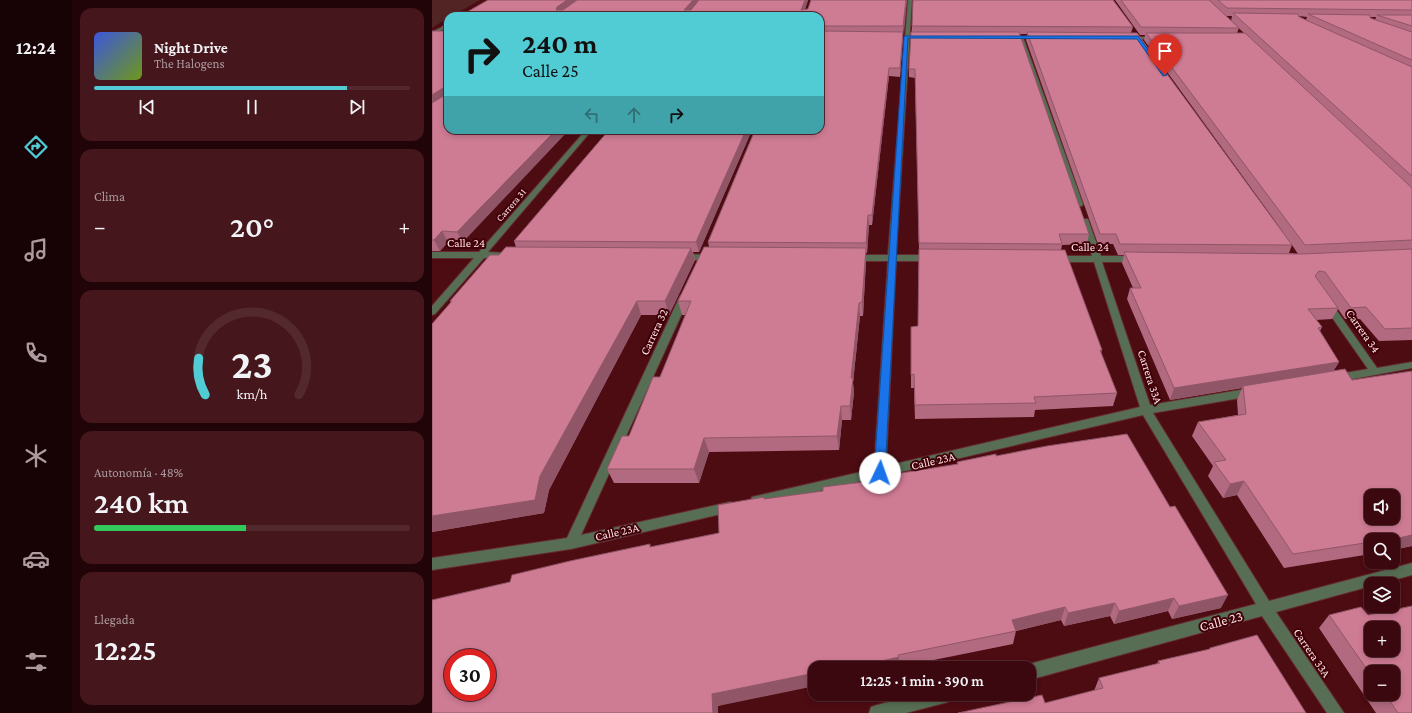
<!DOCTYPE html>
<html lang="es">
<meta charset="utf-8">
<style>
:root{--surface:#3a080e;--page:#45161c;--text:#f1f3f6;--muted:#ab9a9e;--line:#54292e;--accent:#51ccd4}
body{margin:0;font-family:"Crimson Pro",serif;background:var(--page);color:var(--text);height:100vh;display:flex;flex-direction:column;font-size:15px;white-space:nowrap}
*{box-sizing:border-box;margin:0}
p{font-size:13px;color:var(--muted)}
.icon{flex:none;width:22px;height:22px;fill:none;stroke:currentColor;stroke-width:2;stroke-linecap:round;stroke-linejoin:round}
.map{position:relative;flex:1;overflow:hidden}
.drawer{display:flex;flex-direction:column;gap:8px;padding:8px;background:#200408;width:360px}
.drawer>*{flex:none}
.top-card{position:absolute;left:12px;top:12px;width:380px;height:122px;border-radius:12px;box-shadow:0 2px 6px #0003,0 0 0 1px var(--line);background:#51ccd4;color:#111;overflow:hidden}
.fabs{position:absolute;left:932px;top:489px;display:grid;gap:8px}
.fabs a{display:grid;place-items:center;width:36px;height:36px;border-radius:8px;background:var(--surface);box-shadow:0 2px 6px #0003,0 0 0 1px var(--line);font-size:20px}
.speed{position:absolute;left:12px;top:649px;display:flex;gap:8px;font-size:20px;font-weight:700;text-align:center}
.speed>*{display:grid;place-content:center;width:52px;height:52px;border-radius:50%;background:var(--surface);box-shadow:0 2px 6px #0003,0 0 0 1px var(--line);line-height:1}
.speed .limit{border:6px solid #d22;background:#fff;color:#111}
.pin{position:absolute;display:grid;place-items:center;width:34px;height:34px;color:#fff;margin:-41px -17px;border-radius:50% 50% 50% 0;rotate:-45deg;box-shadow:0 0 4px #0007}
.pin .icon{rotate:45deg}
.me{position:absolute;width:44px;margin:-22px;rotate:3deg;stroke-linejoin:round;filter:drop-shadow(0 0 3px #0008)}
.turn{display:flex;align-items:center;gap:14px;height:84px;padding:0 12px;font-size:18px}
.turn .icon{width:52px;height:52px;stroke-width:2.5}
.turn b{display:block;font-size:28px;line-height:34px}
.lanes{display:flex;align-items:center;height:38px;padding:0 12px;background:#0003;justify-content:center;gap:20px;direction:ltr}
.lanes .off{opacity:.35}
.big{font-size:30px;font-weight:600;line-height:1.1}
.drawer .card{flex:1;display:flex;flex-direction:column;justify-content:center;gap:6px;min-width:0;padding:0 14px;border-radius:12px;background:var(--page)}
.drawer .dial{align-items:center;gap:0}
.dial svg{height:104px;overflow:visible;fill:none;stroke:var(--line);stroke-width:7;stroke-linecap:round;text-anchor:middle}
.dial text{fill:var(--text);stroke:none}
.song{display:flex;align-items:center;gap:12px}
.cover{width:48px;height:48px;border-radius:6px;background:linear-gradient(135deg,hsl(230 70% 55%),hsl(80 70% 35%))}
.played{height:4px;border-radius:2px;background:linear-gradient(90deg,var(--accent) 80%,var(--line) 80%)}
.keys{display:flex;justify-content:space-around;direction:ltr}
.heat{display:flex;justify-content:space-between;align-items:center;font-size:22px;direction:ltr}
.charge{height:6px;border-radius:3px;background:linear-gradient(90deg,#34c759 48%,var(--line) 0)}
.trip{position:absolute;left:376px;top:661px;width:228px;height:40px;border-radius:12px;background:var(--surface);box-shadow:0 2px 6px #0003,0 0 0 1px var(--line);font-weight:600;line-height:40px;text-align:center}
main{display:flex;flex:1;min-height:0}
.menu{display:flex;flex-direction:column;width:72px;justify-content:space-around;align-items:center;background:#170306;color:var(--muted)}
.menu .icon{width:28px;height:28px}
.menu .selected{color:var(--accent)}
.menu b{font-size:18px;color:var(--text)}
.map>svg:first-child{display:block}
.green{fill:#522424}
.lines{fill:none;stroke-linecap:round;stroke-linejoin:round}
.minor-casing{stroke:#66292f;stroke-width:2}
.minor{fill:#576e54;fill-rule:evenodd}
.wall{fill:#b16a7f;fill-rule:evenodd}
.shaded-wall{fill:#905668}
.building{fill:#ce7b94;stroke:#905668;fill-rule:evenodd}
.route{fill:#1a73e8;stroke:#114b97}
.labels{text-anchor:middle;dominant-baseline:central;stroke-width:4;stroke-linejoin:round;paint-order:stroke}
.far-street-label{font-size:10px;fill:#fce2e1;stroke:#410009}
.street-label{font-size:12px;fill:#fce2e1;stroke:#410009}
.near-street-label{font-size:14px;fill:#fce2e1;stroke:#410009}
</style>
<main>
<nav class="menu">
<b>12:24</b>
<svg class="icon selected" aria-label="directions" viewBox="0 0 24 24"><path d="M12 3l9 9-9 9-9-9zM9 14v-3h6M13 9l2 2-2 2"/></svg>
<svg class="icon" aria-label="music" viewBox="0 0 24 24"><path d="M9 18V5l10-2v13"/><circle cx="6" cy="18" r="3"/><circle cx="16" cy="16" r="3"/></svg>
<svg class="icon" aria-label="phone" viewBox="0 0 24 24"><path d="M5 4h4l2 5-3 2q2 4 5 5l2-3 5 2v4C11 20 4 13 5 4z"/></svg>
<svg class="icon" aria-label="climate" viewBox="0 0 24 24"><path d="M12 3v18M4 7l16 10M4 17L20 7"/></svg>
<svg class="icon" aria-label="car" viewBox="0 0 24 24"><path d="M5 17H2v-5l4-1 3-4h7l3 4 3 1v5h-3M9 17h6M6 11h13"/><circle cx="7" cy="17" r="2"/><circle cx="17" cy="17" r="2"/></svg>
<svg class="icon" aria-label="filters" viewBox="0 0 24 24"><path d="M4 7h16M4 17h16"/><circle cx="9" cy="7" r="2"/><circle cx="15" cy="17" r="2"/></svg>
</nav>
<section class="drawer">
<div class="card">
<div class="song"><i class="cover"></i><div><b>Night Drive</b><p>The Halogens</p></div></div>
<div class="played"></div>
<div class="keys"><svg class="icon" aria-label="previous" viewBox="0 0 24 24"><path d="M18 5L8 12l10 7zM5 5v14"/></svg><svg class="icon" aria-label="pause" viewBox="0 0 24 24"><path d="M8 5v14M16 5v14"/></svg><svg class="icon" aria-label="next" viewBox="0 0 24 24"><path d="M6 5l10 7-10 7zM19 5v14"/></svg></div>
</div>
<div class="card"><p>Clima</p>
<div class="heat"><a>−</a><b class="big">20°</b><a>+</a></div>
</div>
<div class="card dial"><svg viewBox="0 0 100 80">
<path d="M14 69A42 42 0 1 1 86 69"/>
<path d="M14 69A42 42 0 0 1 9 41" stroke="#51ccd4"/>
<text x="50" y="56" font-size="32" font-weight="700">23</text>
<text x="50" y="72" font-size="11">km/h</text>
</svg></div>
<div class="card"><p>Autonomía · 48%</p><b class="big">240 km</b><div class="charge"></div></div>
<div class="card"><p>Llegada</p><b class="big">12:25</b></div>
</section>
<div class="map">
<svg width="980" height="713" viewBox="0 0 980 713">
<rect width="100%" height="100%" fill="#4d0b12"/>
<path class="green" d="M0,0H48L20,16H16V18L0,28Z"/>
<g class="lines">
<g class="minor-casing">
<path id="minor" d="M476,0H480L464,255H500L504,258L500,261H464L454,466L708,407L662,262H624L620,259L624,256H660L649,221L650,219H656L669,256H704L708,259L704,262H670L718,405L820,388L824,389L825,392L824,395L820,396L721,413L837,601L980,563V575L947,584H939V586L844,612L912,713H895L830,616L597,680V668H591L597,664L824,604L711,415L324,506L320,505L318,501L320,497L324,496L442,469L456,261H422L418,258L422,255H456Z
M16,24V27L0,35V32Z
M587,36L591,37L651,204L650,206H647L643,204Z
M694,37H726L728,38L726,39H692Z
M154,130H160L56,252L73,253V257L52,258L3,314L0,315V306L42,258H0V252H47Z
M248,254L280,255L284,258L280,261L245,259V255Z
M253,293L258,296L149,535L298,502L302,503L304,507L302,511L139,549L0,570V558L135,538L248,296Z
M895,300L898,301L945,368L980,362V368L905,382L901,381L900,378L901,375L936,369L890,303Z
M487,694H524L521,699L516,702L474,713H437L439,707L445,705Z"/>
</g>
<use href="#minor" class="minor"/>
</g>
<path class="wall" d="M56,0H376L373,9H376L379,0H475L471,34L468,77L457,76L440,225H437L435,253H434V261L431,316H428L421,383L422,392L419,420H410L407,450L277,452L267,483H182L175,469L197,436L228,377L254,315H250L246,301L277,247L276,242L388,130V16Z
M683,0H980V340L947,341L928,319H913L906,309L900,319L884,320L890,327L888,331L907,362L902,370L980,546L961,550V540H939V554L852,568L805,495L791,498L776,476L781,466L760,436L766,422L806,415L805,400L810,388L738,400L695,299L698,288H701L690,263L692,255H686L681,244H666L594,40L595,34H587L657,234L655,244L630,245L629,250L670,350L669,353L685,393L681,406L603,410L602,417L483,419L482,388H479V327L486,326L487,249L483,78L477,77V69L480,26L701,27L699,33L851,232L712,40L713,35H708ZM794,16H800L799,21L812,33H805L807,28ZM867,16L875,17L874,20ZM938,17H944L943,20ZM860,245L866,254L857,253Z
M16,23L31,242H16L8,251H0V31H12L10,27Z
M177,130H320L267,252H261L263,260L237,315H209L117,490L112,513L0,532V324L19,303L18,301L67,255L84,247L82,241Z
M564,456L789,608L740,619L736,611L682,624L678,616L632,626L629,620L584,631L581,644L467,667V668H383L286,706L78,582L220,547L287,533L332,497L333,499L391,491L438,481L525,464V462Z
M897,615L980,713H944L887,628ZM939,672L961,694H939Z
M778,648L874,713L613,703L662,691L667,678L725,664L726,661L776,650Z"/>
<path class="shaded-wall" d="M135,0H147L127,15L124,10L125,7Z
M261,0H268L255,16L252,10Z
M373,0H376L371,16L369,10Z
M474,0H475L472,34L471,26Z
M471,32V39L468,77V68Z
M457,68V76L440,225V215Z
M11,88L15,97L0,107V95Z
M124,130H137L31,242L25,232Z
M314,130H320L267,252L264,242Z
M436,215L437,225L435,253L434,243Z
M10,231L16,242L8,251L2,240Z
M259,248L263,260L237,315L233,301Z
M434,248V261L431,316L430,302Z
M205,301L209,315L117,490L112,513L0,532V516Z
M427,303L428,316L421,383L422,392L419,420L418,406L419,378Z
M907,362L900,373L811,386L810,388L738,400L742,388Z
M409,406L410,420L407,450L405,436Z
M272,438L277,452L267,483L262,469Z
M812,481L805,495L791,498L798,484Z
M980,535V546L961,550V545L967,538Z
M796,595L789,608L740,619L747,606Z
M742,598L736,611L682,624L687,611Z
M683,603L678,616L632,626L636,613Z
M633,607L629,620L584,631L580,620Z
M467,657V668H419Z
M383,673V686L286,706V713H281L280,694Z"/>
<path class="building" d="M56,0H135L125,7L124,10H131L145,0H261L252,10H259L267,0H373L369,10L376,9L379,0H474L471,26H388V16H28Z
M481,0H681L701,27L480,26Z
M689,0H777L807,28L709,27Z
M786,0H980V10L795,8Z
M801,13L866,14L867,17L980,67V176Z
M876,14L938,15V18L980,32V60Z
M945,15H980V26Z
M16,23V130H124L25,232L10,231L2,240H0V103L13,95V88H11L0,95V31H14V27H10Z
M388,31L471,32L468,68H457L440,215H436L434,243L276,242L323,130H388Z
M479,32H587L657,234H627L630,244L487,243L483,69H477Z
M595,32L705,33L860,245L688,244L684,234H668Z
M714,33H813L980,188V240L873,245Z
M177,130H314L264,242L82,241Z
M74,247L259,248L233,301H205L108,476L103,500L0,516V324L20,301H18L58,255H67Z
M272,247L434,248L430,302L427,303L419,378H421L418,406H409L405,436L272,438L262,469H175L190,436H197L221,377H228L259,301H246Z
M487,249L633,250L670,350H668L685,393L602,397L604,403L483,405L482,374L479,375V327L486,326Z
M980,249V328L953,329L934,307L919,308L893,272L887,271L883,276L906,308L876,309L890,327L886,328L907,362L742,388L698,288H709L692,252L870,254Z
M913,369L920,380L980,371V535L967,538L953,540H939V542L861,554L812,481L798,484L782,462L794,460L766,422L814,414L811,386ZM939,496H961V518H939Z
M695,434L738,507L743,506L796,595L747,606L742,598L687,611L683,603L636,613L633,607L580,620L584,631L466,655L467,657L419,668H412V667L407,668H383V673L280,694L281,713H0V600L78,582L80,575L138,561L218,544V547L287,533L286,505L332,497V499L391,491V487L439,481L438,478L526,464L525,462L564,454V456L615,446ZM21,658H55V692H21Z
M980,606V713H966L953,694H961V672H939V675L897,615L929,607L936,615ZM939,628H961V650H939Z
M825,635L874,713H526L610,695L613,703L671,688L667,678L728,663L726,661L778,649V648Z"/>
<path class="route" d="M472,36H706L735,75L731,76L705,39L476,38L453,473L448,478L442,473Z"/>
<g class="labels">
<g class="far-street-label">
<text transform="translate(79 205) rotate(-49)">Carrera 31</text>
</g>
<g class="street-label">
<text x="34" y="243">Calle 24</text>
<text x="658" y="247">Calle 24</text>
<text transform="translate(931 331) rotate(55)">Carrera 34</text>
<text transform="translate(222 332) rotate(-65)">Carrera 32</text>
<text transform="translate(718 377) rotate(72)">Carrera 33A</text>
<text transform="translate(501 461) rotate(-13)">Calle 23A</text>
<text transform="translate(185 532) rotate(-13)">Calle 23A</text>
<text transform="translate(880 653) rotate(56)">Carrera 33A</text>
</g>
<g class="near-street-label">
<text transform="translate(789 621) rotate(-15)">Calle 23</text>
</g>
</g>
</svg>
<div class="fabs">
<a><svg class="icon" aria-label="sound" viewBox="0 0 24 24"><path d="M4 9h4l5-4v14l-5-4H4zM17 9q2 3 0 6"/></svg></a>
<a><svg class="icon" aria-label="search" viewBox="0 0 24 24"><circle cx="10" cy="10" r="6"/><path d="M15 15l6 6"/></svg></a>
<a><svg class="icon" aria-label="layers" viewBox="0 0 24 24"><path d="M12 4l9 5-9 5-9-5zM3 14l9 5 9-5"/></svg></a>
<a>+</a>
<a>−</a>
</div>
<div class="speed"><div class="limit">30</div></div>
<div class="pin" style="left:733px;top:75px;background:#d93025"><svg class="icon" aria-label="arrive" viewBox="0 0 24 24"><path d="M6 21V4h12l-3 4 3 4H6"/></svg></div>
<svg class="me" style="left:448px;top:473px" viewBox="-20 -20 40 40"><circle r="19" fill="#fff"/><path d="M0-13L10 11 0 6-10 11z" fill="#1a73e8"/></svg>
<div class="trip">12:25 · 1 min · 390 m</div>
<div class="top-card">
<div class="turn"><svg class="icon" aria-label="right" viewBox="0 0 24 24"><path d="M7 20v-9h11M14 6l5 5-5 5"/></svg><div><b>240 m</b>Calle 25</div></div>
<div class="lanes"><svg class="icon off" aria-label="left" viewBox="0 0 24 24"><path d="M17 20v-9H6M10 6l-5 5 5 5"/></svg><svg class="icon off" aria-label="ahead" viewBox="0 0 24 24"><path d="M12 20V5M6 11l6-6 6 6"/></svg><svg class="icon" aria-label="right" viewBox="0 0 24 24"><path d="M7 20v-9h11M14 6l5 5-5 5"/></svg></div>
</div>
</div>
</main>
